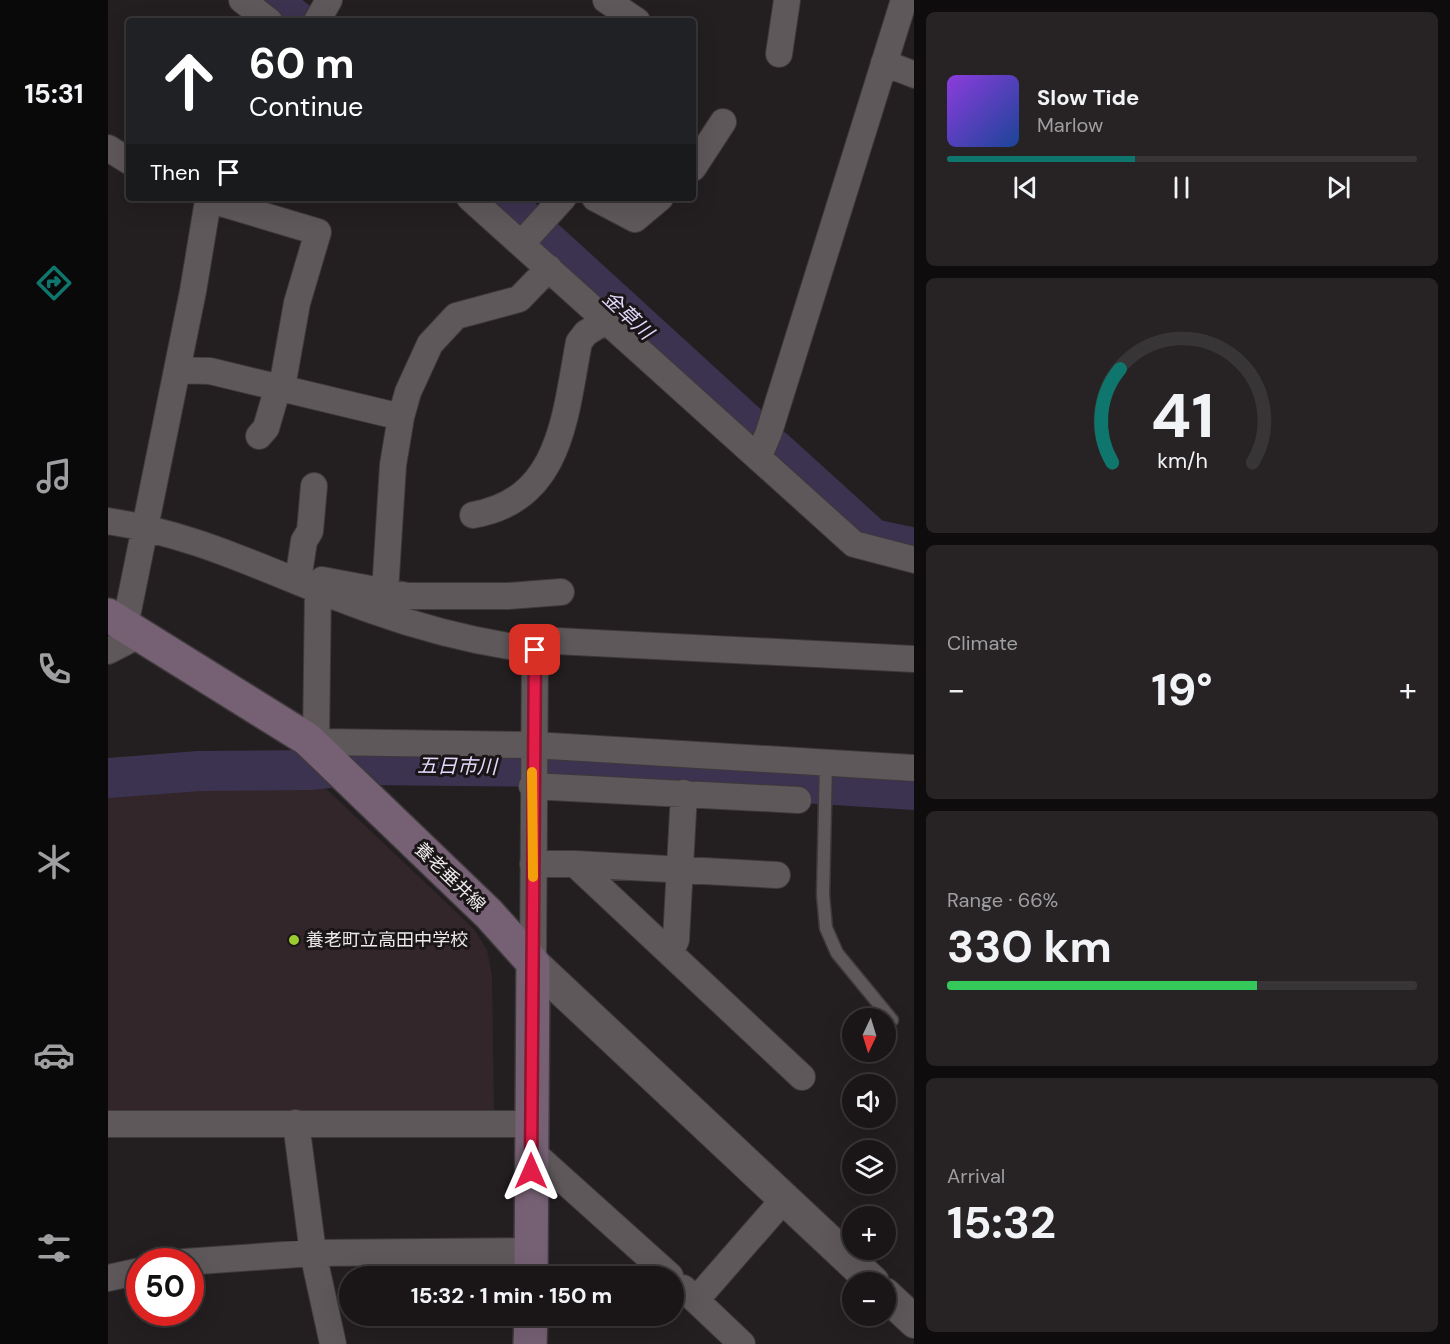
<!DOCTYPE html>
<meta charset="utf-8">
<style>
:root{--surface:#1a1618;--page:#272325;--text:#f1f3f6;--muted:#9f9fa2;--line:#383537;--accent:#0f766e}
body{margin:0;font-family:"DM Sans","Noto Sans JP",sans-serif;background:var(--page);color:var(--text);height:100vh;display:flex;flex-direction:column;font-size:22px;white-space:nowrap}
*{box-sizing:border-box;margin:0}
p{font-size:20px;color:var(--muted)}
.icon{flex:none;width:33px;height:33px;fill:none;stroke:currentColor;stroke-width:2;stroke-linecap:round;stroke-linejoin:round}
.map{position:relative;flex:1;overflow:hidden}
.sheet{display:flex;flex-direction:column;gap:12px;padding:12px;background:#0e0c0d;width:536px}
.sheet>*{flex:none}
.hud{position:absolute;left:18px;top:18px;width:570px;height:183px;border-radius:6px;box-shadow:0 6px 24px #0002,0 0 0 2px var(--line);background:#202124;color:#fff;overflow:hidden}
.needle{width:39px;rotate:184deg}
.buttons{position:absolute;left:734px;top:1008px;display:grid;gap:12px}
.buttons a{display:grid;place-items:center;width:54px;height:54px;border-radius:50%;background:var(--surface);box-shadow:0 6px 24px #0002,0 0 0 2px var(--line);font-size:30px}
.speed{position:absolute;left:18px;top:1248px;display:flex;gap:12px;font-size:30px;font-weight:700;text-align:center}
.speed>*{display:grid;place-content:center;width:78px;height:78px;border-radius:50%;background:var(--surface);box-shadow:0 6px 24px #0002,0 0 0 2px var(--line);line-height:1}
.speed .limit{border:9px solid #d22;background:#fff;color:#111}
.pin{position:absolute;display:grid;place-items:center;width:51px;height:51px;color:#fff;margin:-26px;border-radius:12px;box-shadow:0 3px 9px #0006}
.me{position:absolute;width:66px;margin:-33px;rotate:0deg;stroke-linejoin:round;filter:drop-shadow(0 0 4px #0008)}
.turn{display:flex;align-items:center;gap:21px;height:126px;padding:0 24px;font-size:27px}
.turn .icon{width:78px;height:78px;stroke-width:2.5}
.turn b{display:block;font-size:42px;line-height:51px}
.then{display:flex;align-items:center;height:57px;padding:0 24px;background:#0003;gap:12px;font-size:22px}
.big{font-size:45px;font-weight:700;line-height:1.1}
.sheet .card{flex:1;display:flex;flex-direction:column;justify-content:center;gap:9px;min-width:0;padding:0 21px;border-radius:9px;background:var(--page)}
.sheet .dial{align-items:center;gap:0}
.dial svg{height:156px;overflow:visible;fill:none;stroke:var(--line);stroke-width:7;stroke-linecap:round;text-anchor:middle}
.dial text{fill:var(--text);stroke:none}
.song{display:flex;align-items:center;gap:18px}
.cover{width:72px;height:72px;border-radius:9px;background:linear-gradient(135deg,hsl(270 70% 55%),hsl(220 70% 35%))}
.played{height:6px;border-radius:3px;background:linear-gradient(90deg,var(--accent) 40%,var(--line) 40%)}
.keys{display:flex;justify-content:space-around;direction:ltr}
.heat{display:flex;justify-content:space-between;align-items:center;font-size:33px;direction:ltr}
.charge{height:9px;border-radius:4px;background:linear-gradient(90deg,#34c759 66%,var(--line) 0)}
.trip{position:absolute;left:231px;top:1266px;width:345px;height:60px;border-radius:30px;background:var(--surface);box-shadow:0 6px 24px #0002,0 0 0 2px var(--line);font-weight:700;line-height:60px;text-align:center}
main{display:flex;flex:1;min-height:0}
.dock{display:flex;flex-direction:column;width:108px;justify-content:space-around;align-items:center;background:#0a090a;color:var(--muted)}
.dock .icon{width:42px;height:42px}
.dock .selected{color:var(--accent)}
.dock b{font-size:27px;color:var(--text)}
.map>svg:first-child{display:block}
.built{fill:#32262b}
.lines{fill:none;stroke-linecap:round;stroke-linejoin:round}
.river{stroke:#3c3350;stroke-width:40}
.service-casing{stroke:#3e393b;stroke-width:15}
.minor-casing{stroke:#3e393b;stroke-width:28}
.tertiary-casing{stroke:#3e393b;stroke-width:34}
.secondary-casing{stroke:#3e393b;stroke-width:36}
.service{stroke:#5f585b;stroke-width:12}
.minor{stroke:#5f585b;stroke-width:26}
.tertiary{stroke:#5f585b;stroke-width:32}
.secondary{stroke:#766174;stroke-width:33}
.route-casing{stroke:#92132f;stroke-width:15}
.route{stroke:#e11d48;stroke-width:10}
.slow{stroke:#f59e0b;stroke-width:10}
.poi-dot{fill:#9cca31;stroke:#1a1517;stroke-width:2}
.labels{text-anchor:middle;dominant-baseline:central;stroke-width:6;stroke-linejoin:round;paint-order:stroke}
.street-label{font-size:18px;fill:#ece8ea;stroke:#1a1517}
.poi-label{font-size:18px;fill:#ece8ea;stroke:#1a1517;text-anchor:start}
.water-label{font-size:20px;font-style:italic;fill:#e1d8fb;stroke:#1a1517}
</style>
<main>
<nav class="dock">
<b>15:31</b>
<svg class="icon selected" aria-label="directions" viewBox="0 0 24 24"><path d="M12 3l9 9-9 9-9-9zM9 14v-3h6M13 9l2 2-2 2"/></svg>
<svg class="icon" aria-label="music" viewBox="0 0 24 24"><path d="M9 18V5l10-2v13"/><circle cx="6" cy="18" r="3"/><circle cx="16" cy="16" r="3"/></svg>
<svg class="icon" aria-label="phone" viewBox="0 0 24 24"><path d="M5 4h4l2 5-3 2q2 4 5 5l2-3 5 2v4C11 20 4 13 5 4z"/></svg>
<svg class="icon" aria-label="climate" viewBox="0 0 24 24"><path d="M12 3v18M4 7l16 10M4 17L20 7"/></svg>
<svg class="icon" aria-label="car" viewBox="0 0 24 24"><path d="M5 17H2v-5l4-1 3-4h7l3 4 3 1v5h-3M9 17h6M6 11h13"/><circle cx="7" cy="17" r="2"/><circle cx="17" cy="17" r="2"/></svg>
<svg class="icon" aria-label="filters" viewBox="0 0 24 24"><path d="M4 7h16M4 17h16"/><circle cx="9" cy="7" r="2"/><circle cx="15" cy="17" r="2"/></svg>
</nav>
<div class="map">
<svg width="807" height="1344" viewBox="0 0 807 1344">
<rect width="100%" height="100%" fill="#231e20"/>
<path class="built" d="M209,780L366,929L379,950L384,976L386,1112L0,1113V795Z"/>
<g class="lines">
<path class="river" d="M161,0L189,21
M392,198L648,432
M666,449L765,539L807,548
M0,778L91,771L200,770L253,765L437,767L807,790"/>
<g class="service-casing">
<path id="service" d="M718,762L715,895L718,928L729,953L784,1020"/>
</g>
<g class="minor-casing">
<path id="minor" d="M134,0L161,21
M498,0L529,21
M209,21L221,0
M671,54L679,0
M776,63L807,75
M0,148L21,161
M585,168L615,122
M362,198L746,544L807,560
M487,198L527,219L552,198
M103,200L210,232L189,303L174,387
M413,244L455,198
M69,370L102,371L293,417
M151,436L158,428L170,387
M651,456L661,432L796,0
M365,515C454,500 457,414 471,342L478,333L499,320
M0,521C95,535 174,579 263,610C316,629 372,643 427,650L425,963
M190,580L196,541L202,531L206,486
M277,592L285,465L293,417L300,392L322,344L348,316L411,299L441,268
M17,626L85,291L99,207L104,198
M427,650L448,641L807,659
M0,651L31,635
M199,739L213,742L425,745L807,768
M208,741L210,588L214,580L300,596H400L453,592
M424,786L690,800
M425,864H467L694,1077
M467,864L669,875
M562,953L568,940L576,793
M188,1123L205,1253L225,1344
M0,1124H424
M423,1151L562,1276
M76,1262L205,1253L423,1251
M0,1278L32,1271
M575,1288L634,1344
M588,1300L677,1198"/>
</g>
<g class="tertiary-casing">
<path id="tertiary" d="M425,963L765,1282
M777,1294L807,1322"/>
</g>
<g class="secondary-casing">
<path id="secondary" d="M0,615L199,739L381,914L425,963L423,1276
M422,1344L423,1316"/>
</g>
<use href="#service" class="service"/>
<use href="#minor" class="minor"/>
<use href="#tertiary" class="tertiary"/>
<use href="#secondary" class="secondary"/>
</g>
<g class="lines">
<g class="route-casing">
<path id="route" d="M423,1171L427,650"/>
</g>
<use href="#route" class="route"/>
<path class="slow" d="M424,772L425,877"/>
</g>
<circle class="poi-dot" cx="186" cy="940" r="6"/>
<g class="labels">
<g class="street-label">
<text transform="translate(342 877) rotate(44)">養老垂井線</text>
</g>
<g class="poi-label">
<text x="198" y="940">養老町立高田中学校</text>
</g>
<g class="water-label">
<text transform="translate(520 315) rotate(43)">金草川</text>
<text transform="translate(349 766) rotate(1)">五日市川</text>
</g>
</g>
</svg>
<div class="buttons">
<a><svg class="needle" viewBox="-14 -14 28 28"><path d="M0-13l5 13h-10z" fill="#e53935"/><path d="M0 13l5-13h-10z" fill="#9f9fa2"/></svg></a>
<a><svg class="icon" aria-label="sound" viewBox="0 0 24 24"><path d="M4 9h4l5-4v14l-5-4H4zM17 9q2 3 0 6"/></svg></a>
<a><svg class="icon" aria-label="layers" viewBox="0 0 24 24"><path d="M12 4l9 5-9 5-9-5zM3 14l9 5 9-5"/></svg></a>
<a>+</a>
<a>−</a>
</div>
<div class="speed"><div class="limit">50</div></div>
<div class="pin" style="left:427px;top:650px;background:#d93025"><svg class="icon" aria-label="arrive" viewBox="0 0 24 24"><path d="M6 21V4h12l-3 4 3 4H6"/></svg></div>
<svg class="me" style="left:423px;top:1171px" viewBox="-20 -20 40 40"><path d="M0-17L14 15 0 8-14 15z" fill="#e11d48" stroke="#fff" stroke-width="4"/></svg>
<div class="trip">15:32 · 1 min · 150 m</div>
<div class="hud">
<div class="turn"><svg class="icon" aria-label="ahead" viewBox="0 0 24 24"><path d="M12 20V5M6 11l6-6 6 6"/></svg><div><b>60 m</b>Continue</div></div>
<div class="then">Then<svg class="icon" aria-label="arrive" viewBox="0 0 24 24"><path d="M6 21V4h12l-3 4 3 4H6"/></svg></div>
</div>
</div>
<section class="sheet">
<div class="card">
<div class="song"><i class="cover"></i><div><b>Slow Tide</b><p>Marlow</p></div></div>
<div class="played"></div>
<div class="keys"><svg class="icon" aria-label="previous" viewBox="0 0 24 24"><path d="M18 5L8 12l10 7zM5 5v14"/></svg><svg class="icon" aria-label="pause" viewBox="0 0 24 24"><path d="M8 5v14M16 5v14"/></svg><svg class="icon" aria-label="next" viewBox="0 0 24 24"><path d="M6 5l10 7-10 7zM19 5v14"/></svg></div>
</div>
<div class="card dial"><svg viewBox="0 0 100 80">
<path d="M14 69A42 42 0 1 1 86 69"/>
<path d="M14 69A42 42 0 0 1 18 21" stroke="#0f766e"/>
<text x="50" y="56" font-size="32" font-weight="700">41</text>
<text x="50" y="72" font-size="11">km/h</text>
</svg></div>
<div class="card"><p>Climate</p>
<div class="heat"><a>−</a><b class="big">19°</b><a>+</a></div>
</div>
<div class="card"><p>Range · 66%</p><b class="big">330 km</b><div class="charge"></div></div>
<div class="card"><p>Arrival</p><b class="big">15:32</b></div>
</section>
</main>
